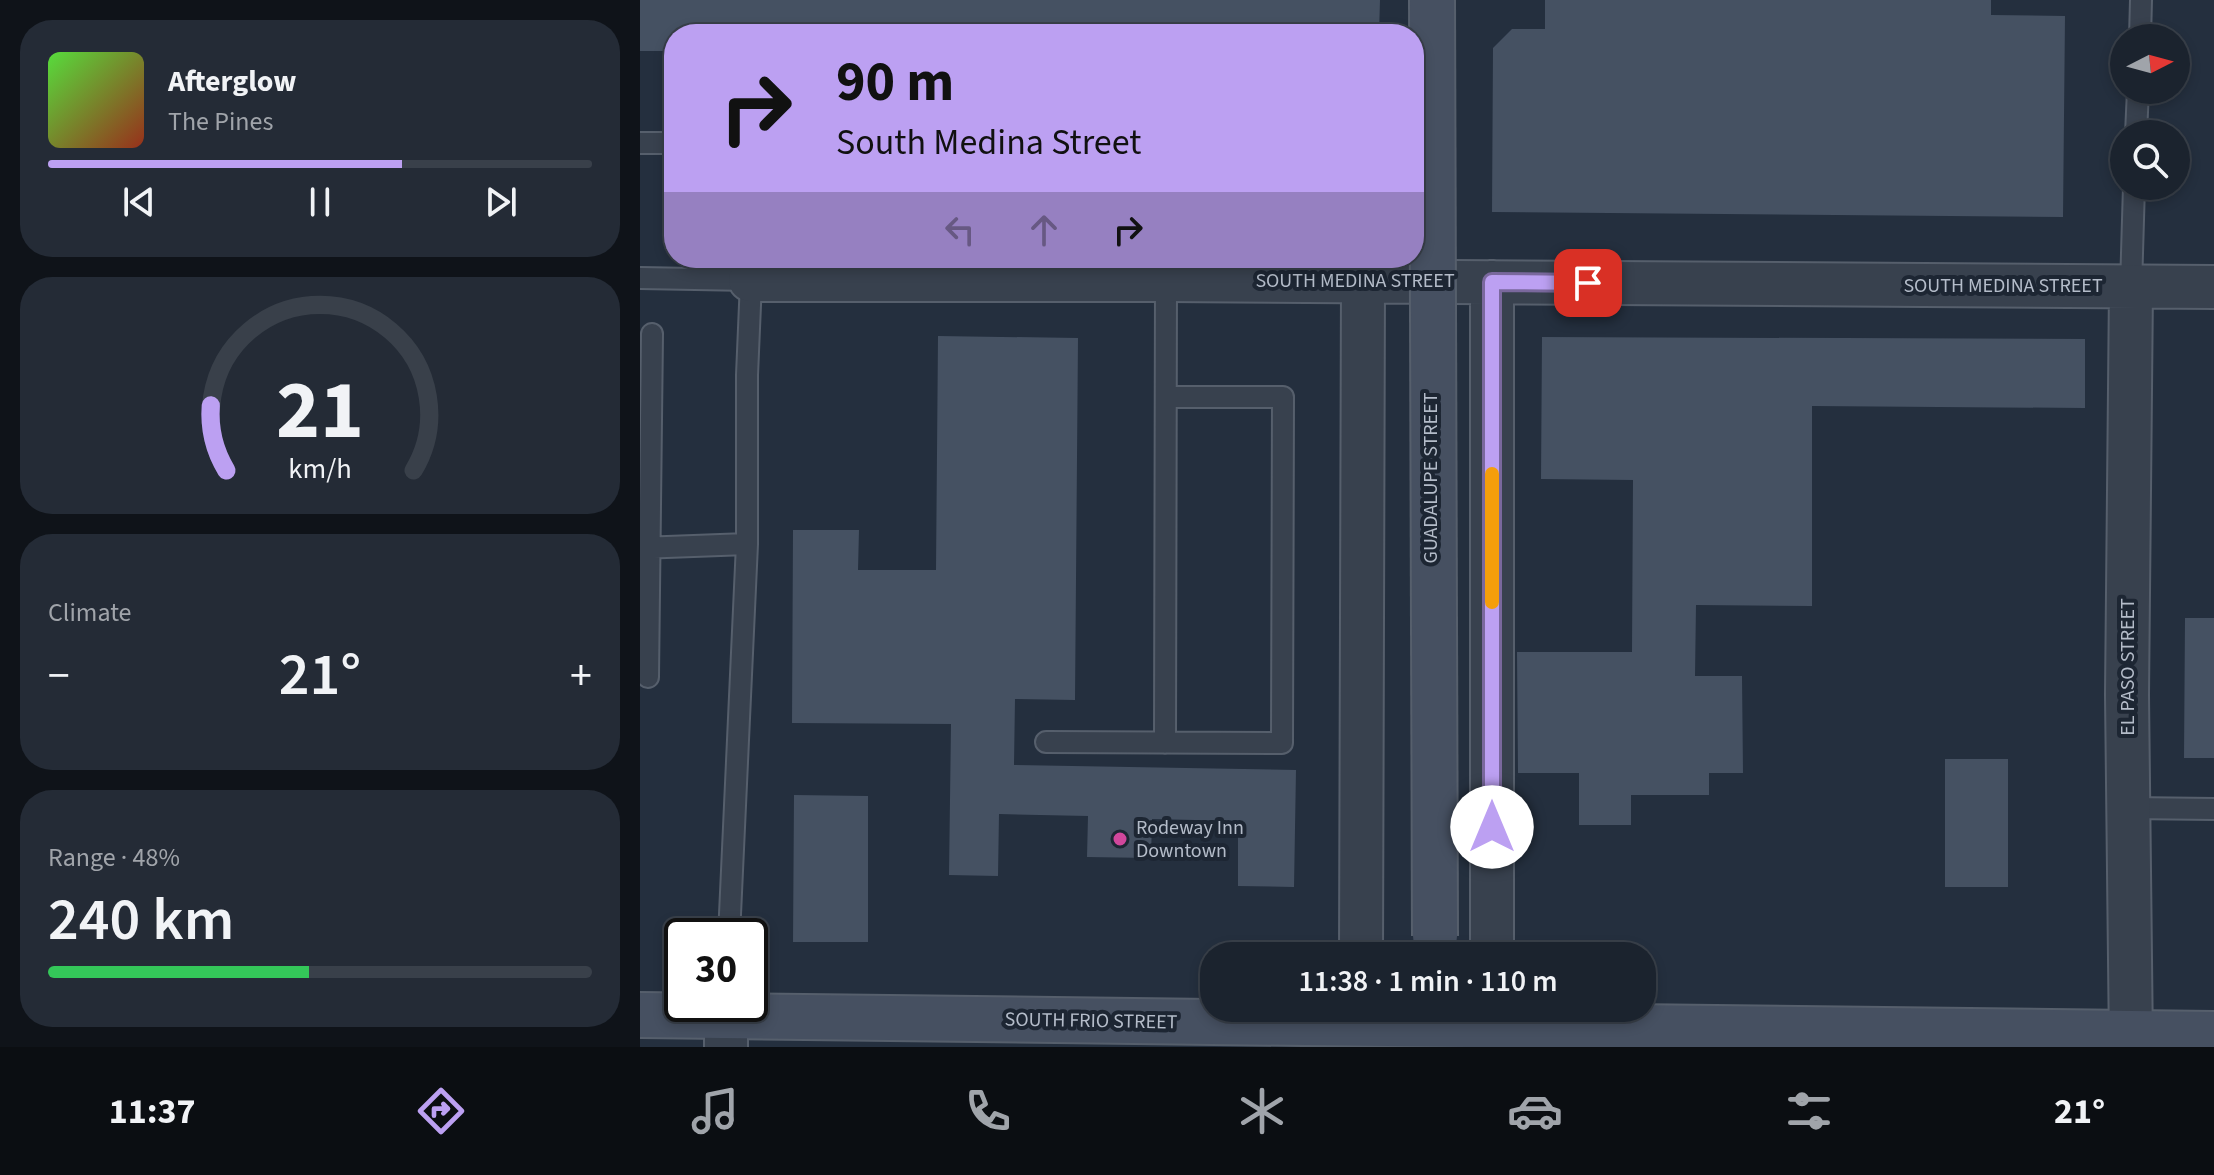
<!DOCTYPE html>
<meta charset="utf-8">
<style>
:root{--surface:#1b232e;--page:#242b36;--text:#f1f3f6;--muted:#a0a4aa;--line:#39404a;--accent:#bca0f2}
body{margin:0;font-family:"Source Sans 3",sans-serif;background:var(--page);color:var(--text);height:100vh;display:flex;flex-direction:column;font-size:30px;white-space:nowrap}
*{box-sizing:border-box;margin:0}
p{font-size:26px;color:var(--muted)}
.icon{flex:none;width:44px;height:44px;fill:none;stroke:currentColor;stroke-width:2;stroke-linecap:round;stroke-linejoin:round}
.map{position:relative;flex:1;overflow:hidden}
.side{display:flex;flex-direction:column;gap:20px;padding:20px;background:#0f1319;width:640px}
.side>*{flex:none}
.banner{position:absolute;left:24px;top:24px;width:760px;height:244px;border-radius:32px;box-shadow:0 4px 12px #0003,0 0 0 2px var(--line);background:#bca0f2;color:#111;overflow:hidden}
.needle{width:52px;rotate:84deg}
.tools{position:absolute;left:1470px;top:24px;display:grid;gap:16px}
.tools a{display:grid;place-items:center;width:80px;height:80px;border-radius:50%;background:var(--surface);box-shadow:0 4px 12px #0003,0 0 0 2px var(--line);font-size:40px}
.speed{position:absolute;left:24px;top:918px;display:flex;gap:16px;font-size:40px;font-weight:700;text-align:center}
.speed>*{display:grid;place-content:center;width:104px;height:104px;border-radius:50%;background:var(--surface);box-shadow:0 4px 12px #0003,0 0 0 2px var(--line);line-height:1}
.speed .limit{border:4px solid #111;border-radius:12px;background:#fff;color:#111}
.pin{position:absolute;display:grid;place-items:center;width:68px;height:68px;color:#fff;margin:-34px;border-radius:16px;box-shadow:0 4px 12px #0006}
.me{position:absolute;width:88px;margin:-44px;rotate:0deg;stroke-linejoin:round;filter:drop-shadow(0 0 6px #0008)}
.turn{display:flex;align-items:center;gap:28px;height:168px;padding:0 40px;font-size:36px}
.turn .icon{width:104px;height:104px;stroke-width:2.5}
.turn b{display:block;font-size:56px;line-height:68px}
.lanes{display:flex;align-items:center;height:76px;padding:0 40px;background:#0003;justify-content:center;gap:40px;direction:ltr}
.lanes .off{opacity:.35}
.big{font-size:60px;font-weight:600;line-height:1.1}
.side .widget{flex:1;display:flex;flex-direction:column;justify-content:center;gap:12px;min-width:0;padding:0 28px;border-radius:32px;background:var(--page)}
.side .dial{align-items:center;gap:0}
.dial svg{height:208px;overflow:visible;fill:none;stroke:var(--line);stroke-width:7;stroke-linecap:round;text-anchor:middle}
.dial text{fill:var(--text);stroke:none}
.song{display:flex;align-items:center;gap:24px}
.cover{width:96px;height:96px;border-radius:12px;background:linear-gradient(135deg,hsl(110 70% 55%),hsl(10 70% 35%))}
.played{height:8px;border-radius:4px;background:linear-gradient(90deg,var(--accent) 65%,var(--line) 65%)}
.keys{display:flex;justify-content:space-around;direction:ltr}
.heat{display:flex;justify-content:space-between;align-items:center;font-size:44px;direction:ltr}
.charge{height:12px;border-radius:6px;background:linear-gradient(90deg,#34c759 48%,var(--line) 0)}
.trip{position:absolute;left:560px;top:942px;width:456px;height:80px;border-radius:32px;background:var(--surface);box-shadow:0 4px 12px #0003,0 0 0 2px var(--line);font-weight:600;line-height:80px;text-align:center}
.tab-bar{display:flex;height:128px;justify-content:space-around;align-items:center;background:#0b0e12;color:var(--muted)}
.tab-bar .icon{width:56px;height:56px}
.tab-bar .active{color:var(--accent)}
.tab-bar b{font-size:36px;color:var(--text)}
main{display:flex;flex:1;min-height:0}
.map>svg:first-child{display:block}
.building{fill:#455162}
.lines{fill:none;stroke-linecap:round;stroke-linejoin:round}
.service-casing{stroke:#565f6c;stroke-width:24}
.minor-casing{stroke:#565f6c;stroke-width:46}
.secondary-casing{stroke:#565f6c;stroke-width:48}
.service{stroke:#38414e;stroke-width:20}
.minor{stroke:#38414e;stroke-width:42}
.secondary{stroke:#465061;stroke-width:44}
.secondary-bridge-casing{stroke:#565f6c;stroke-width:48;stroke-linecap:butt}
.secondary-bridge{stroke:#465061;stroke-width:44}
.route-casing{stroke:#7a689d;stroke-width:20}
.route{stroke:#bca0f2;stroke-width:14}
.slow{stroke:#f59e0b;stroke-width:14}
.hotel-dot{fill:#d1479c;stroke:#1d2633;stroke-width:3}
.labels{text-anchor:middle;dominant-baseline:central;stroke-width:8;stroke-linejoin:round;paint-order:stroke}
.street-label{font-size:20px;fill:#b4bcc9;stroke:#1d2633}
.poi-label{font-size:20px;fill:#b4bcc9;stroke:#1d2633;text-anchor:start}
</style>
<main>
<section class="side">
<div class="widget">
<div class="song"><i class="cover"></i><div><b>Afterglow</b><p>The Pines</p></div></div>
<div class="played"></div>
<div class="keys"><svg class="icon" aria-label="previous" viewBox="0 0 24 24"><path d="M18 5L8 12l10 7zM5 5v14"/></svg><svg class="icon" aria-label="pause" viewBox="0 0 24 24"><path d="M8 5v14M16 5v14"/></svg><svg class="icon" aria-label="next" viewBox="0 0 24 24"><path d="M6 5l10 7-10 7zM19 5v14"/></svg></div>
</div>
<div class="widget dial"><svg viewBox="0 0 100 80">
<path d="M14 69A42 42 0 1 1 86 69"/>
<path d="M14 69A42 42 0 0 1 8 44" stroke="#bca0f2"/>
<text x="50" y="56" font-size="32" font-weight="700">21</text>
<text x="50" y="72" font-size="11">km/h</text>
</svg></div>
<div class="widget"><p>Climate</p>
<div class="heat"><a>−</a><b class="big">21°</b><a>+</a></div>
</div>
<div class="widget"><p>Range · 48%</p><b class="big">240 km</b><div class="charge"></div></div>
</section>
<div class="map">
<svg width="1574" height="1047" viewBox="0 0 1574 1047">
<rect width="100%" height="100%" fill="#242f3e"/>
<path class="building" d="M0,0H740L739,34H34V51H0Z
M905,0H1351V15L1425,16L1423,217L852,212L853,48L872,29H905Z
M298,336L438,338L435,700L375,699L374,765L656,770L654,887L598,886V821L512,819L511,858L447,857L448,816L359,814L358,876L309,875L311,724L152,723L153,530H219L218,570H296Z
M902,337L1445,339V408L1172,406V606L1056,605L1055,676H1102L1103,773H1069V795H991V825H939V773H878L877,652H992L993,480L901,479Z
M1545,618H1574V758H1544Z
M1305,759H1368V887H1305Z
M154,795L228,796V942H153Z"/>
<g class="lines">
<g class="service-casing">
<path id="service" d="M1500,38L1501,0
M1496,134L1498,90
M0,143H34
M0,278L110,280
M1491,287L1494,186
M0,548L107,544
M8,677L12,334
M406,742L642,743L643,397H526
M525,743L526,280
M1489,808L1574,809
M89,936L107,544V375L112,258"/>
</g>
<g class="minor-casing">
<path id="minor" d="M110,280H526L1574,287
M852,282V956
M1491,287L1487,695L1491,1047
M721,956L723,282
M86,1016V1047"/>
</g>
<g class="secondary-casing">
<path id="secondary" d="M0,1015L1574,1034"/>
</g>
<use href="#service" class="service"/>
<use href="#minor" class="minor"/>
<use href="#secondary" class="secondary"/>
<g class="secondary-bridge-casing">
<path id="secondary-bridge" d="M792,0L795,936"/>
</g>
<use href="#secondary-bridge" class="secondary-bridge"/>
</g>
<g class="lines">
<g class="route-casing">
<path id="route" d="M852,827V282L948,283"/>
</g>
<use href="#route" class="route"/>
<path class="slow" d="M852,474V602"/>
</g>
<circle class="hotel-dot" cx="480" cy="839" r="8"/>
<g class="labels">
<g class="street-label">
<text x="715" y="281">SOUTH MEDINA STREET</text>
<text x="1363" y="286">SOUTH MEDINA STREET</text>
<text transform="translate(791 478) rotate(-90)">GUADALUPE STREET</text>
<text transform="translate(1488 667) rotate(-90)">EL PASO STREET</text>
<text transform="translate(451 1021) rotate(1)">SOUTH FRIO STREET</text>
</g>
<g class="poi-label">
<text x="496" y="828">Rodeway Inn<tspan x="496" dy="23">Downtown</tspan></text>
</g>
</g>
</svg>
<div class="tools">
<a><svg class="needle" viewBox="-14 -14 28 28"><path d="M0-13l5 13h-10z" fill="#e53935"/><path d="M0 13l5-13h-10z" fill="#a0a4aa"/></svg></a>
<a><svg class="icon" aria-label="search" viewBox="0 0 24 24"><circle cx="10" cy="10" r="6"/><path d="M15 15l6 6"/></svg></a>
</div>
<div class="speed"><div class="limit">30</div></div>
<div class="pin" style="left:948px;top:283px;background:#d93025"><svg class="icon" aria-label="arrive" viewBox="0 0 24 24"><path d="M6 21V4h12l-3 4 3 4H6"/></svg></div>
<svg class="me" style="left:852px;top:827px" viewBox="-20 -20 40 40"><circle r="19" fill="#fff"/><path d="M0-13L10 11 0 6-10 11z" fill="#bca0f2"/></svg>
<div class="trip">11:38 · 1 min · 110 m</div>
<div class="banner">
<div class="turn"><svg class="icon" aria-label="right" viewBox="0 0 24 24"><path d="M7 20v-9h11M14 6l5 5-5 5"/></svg><div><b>90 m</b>South Medina Street</div></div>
<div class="lanes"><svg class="icon off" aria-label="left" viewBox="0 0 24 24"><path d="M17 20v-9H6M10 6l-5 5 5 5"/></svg><svg class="icon off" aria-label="ahead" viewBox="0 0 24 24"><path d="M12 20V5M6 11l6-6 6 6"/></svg><svg class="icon" aria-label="right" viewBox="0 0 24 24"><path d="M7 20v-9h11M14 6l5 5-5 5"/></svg></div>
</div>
</div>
</main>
<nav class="tab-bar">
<b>11:37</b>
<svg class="icon active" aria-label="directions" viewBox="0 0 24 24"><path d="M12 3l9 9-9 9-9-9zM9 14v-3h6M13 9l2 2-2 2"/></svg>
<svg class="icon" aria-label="music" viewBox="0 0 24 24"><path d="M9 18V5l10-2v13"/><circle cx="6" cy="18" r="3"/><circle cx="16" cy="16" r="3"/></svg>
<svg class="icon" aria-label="phone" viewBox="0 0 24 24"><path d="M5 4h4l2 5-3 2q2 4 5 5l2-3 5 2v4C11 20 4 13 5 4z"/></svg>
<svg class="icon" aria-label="climate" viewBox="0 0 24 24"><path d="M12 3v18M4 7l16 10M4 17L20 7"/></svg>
<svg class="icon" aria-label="car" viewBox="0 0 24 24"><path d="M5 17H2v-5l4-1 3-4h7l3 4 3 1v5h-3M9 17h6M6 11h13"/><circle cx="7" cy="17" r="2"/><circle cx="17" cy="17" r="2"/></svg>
<svg class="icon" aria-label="filters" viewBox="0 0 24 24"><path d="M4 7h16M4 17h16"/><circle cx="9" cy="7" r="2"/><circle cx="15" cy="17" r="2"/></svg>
<b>21°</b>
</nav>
